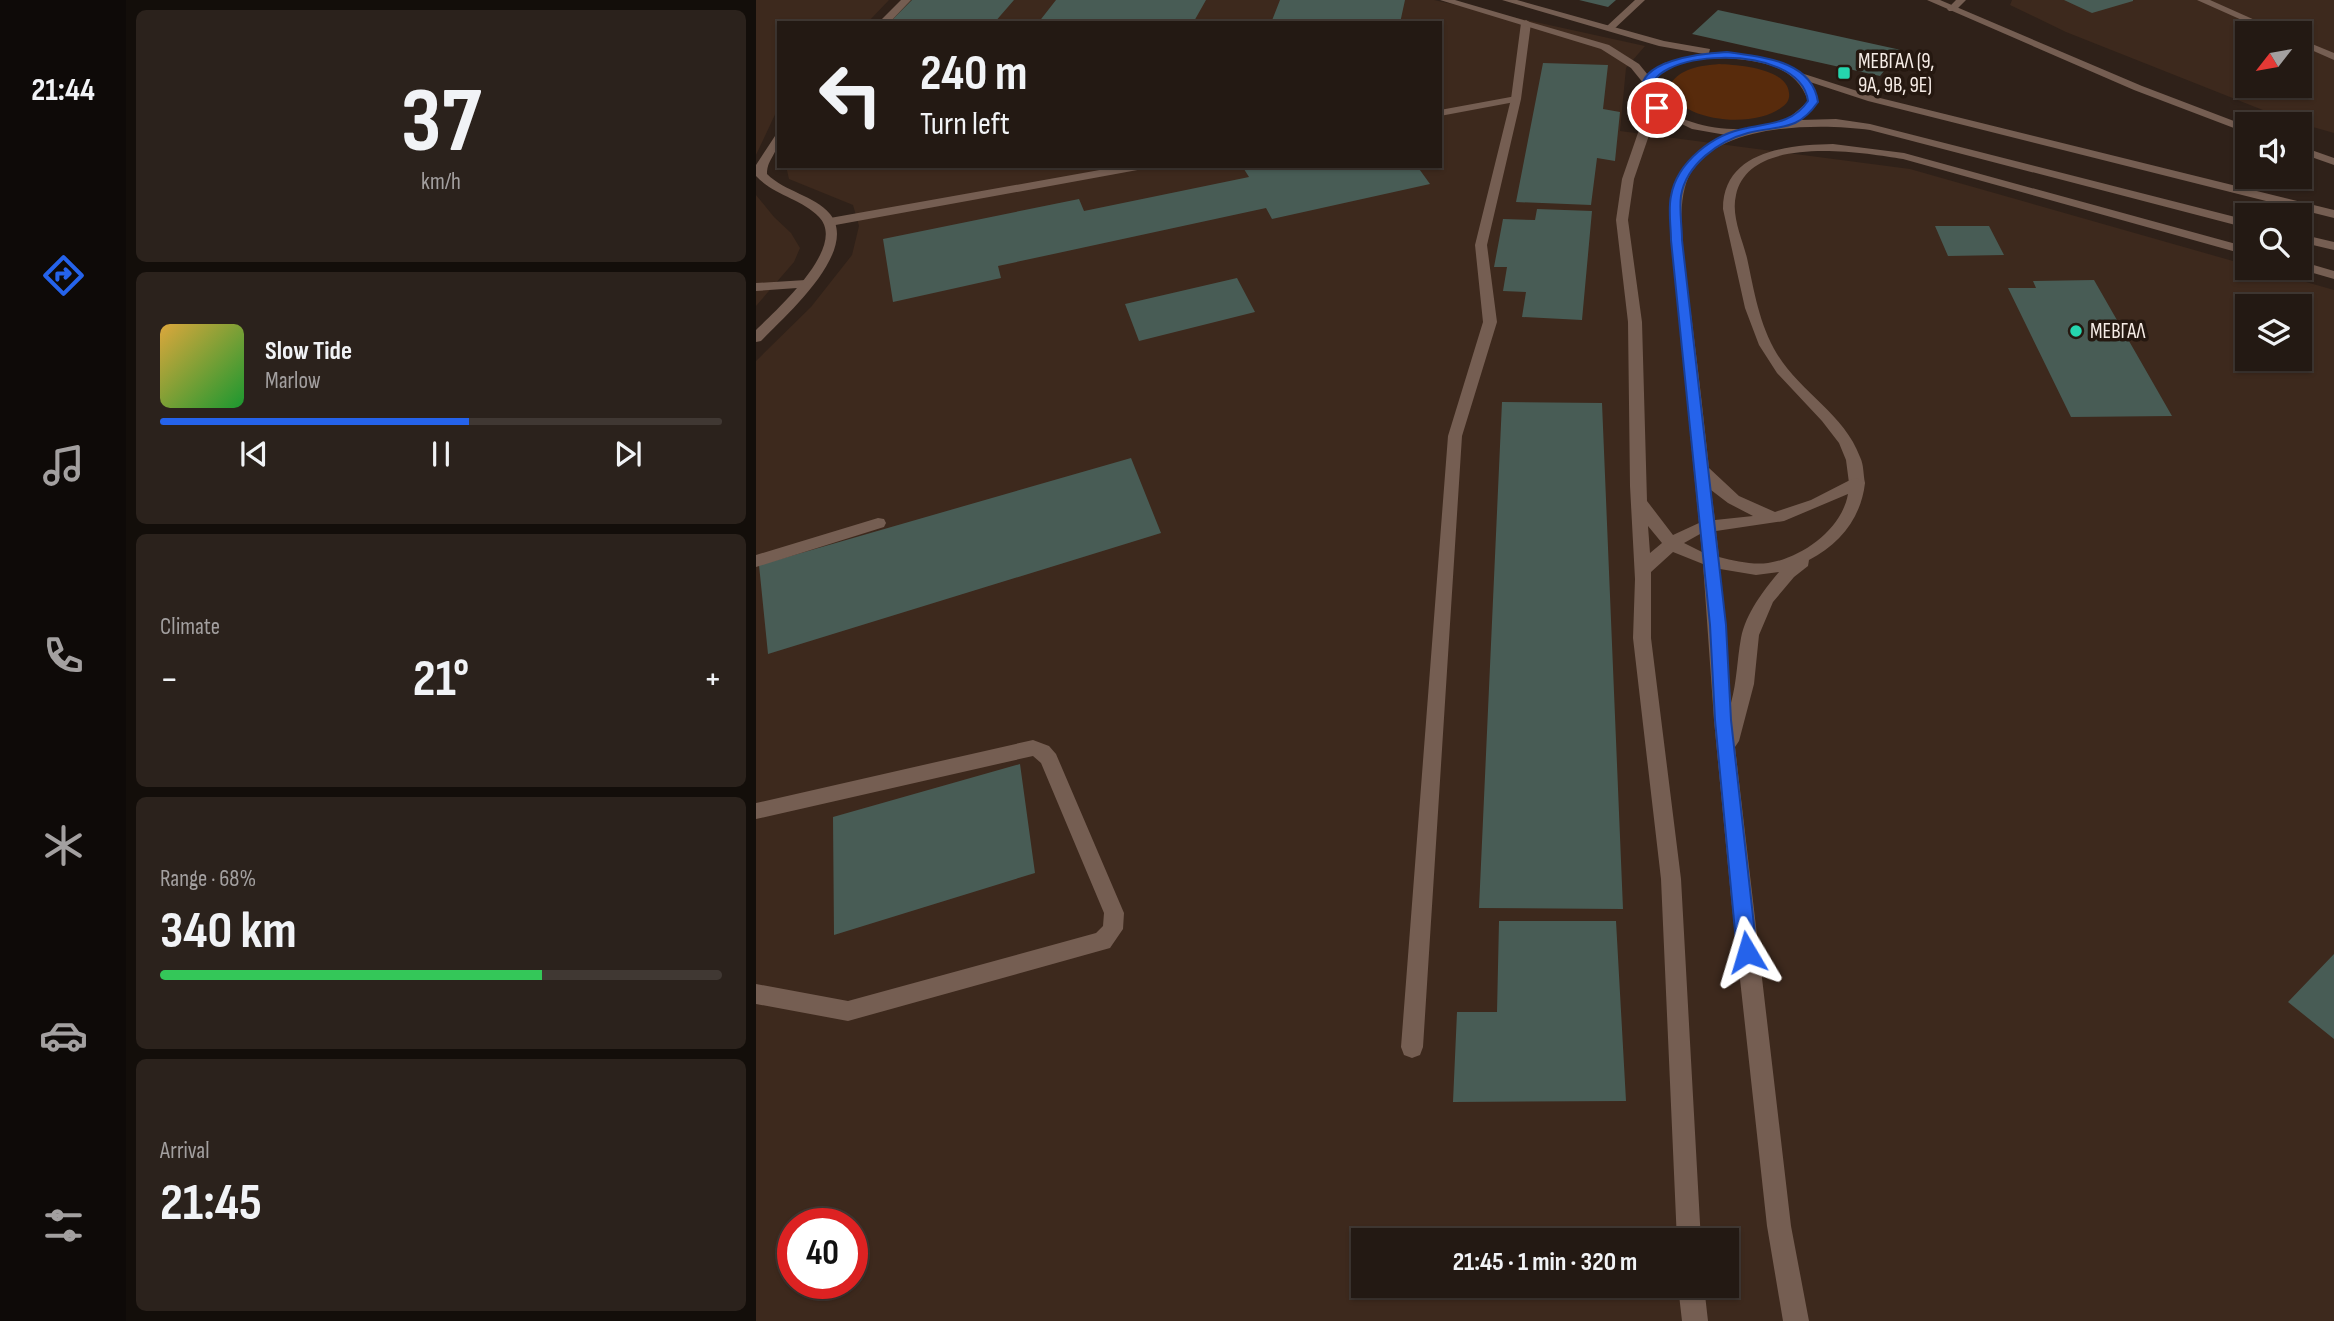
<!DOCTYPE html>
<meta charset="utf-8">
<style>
:root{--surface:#231913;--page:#2b221c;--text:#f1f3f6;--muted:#a3a0a0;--line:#403833;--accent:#2563eb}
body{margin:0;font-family:"Sofia Sans Condensed",sans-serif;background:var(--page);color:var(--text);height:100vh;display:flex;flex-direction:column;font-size:26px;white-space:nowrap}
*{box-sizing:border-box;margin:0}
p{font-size:23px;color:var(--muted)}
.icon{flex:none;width:38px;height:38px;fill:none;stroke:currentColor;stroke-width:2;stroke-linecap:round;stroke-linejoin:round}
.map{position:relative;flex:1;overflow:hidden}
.drawer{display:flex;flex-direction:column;gap:10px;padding:10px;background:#130e0a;width:630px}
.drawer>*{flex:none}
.guide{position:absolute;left:21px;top:21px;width:665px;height:147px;border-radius:0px;box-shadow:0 2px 5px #0004,0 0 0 2px var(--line);background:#231913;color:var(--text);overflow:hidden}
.needle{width:46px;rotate:239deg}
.fabs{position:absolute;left:1479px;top:21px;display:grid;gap:14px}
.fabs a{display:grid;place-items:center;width:77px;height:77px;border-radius:0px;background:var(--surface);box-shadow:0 2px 5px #0004,0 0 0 2px var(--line);font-size:35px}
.speed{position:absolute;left:21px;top:1208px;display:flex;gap:14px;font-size:35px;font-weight:700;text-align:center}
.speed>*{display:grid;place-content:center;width:91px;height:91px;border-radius:50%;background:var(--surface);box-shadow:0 2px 5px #0004,0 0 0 2px var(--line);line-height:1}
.speed .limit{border:10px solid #d22;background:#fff;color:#111}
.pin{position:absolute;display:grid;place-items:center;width:60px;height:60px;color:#fff;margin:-30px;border:4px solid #fff;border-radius:50%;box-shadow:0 2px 7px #0007}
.me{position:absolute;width:77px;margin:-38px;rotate:353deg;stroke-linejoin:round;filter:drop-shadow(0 0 5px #0008)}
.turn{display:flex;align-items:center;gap:24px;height:147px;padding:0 28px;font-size:32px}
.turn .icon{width:91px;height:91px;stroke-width:2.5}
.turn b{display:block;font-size:49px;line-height:60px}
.big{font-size:52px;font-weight:700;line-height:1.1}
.drawer .card{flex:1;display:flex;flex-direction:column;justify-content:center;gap:10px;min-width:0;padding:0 24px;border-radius:10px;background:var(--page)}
.drawer .dial{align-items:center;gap:0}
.dial b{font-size:91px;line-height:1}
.song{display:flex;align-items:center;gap:21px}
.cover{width:84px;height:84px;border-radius:10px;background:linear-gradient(135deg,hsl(40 70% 55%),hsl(130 70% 35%))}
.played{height:7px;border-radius:4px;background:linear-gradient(90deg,var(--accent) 55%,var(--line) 55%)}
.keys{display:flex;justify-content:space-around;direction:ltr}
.heat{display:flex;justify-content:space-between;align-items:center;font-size:38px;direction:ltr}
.charge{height:10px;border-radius:5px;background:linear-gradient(90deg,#34c759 68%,var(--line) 0)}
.trip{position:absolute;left:595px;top:1228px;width:388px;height:70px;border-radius:0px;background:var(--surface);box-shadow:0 2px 5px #0004,0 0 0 2px var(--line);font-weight:700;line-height:70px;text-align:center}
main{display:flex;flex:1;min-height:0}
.menu{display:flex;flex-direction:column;width:126px;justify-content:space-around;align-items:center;background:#0e0a08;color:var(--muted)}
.menu .icon{width:49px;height:49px}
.menu .current{color:var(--accent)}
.menu b{font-size:32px;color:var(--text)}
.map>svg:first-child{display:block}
.built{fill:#3d291d;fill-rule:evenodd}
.green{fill:#582b0c}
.building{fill:#485c55}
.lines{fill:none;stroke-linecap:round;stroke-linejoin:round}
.service{fill:#755e52;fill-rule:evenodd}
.minor{fill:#755e52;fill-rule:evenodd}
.tertiary{fill:#755e52;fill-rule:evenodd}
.route{fill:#2563eb;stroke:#184099;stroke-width:2}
.poi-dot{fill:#25d5ae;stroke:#251810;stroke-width:2.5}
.labels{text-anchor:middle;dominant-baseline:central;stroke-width:7;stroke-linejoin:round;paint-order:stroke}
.far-poi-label{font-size:21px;fill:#f6ece6;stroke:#251810;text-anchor:start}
</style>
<main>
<nav class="menu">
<b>21:44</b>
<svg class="icon current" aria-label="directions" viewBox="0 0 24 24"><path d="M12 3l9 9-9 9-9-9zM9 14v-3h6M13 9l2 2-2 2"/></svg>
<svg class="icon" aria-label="music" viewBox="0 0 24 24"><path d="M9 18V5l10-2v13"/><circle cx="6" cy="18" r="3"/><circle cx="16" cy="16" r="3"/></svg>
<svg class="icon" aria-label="phone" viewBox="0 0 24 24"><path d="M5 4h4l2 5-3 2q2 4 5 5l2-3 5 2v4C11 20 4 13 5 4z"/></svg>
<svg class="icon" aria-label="climate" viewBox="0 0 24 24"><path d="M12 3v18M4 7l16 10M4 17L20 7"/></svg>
<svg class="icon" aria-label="car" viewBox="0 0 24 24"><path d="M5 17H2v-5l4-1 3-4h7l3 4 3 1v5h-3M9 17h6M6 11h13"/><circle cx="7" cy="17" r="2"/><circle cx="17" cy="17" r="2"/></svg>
<svg class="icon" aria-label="filters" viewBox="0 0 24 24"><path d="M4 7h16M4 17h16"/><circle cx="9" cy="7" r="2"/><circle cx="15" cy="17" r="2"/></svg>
</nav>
<section class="drawer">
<div class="card dial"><b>37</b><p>km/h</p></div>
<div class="card">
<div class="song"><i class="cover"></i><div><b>Slow Tide</b><p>Marlow</p></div></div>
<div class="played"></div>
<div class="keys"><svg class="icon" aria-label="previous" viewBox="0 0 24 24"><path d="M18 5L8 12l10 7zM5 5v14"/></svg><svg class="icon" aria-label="pause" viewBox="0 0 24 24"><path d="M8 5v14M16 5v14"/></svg><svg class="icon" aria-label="next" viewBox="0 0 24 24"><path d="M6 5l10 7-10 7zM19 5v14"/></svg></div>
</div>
<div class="card"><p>Climate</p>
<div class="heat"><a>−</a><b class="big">21°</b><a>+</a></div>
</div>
<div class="card"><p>Range · 68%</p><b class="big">340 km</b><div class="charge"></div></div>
<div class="card"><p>Arrival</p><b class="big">21:45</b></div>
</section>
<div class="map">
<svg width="1578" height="1321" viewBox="0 0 1578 1321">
<rect width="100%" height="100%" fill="#2f2119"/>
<path class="built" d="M0,0H133L111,23H23V106L0,155Z
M146,0H678L889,46L870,68L864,131L1154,169L1491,265V268H1501L1578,290V1321H0V361L55,307L96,255L103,226L97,205L33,179L30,166H684V23H124ZM1491,306H1544V359H1491ZM37,1223H96V1283H37ZM607,1241H971V1286H607Z
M1256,0H1578V133L1532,120L1310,32L1254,5ZM1491,33H1544V86H1491Z
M0,195L18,217L35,233L44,248L38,262L0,306Z"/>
<path class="green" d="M963,64C982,65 1031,68 1033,93C1034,99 1031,104 1026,107C1001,129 921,123 913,86C924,68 943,66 963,64Z"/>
<path class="building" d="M156,0H258L238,23H133Z
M300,0H450L437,23H282Z
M524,0H649L644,23H515Z
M823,0H860L852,7Z
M1308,0H1377V1L1336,13Z
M962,10L1145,50L1124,76L936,34Z
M787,63L852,65L847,109L864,112L859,161L841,158L835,205L760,202Z
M486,166H661L674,184L516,219L510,208L242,266L245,278L137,302L127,239L323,199L328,211L493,177Z
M781,209L836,211L826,320L766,317L770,292L747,291L751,267H738L747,219L779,220Z
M1179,226H1233L1248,255L1192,256Z
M481,278L499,312L383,341L369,304Z
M1338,280L1416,416L1315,417L1252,288H1280L1277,281Z
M746,402L846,403L867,909L723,908Z
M375,458L405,533L12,654L3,565Z
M264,764L279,873L78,935L77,817Z
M743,921H860L870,1101L697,1102L701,1012H741Z
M1578,954V1039L1532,1002Z"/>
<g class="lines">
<path class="service" d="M879,0H889L857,30H851V26Z
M1441,0H1454L1528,33H1515Z
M1544,39L1578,53V60L1544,45Z
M760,96L764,97V101L684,116V110Z
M366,166H393L387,169L74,226L68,222L74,218Z
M50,280L56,284L55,287L0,291V283Z
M122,518L128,519L130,523L128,527L0,567V555Z
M277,740L293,746L300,754L368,913L367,929L354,948L92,1021L0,1004V984L92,1001L340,933L347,926L348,913L285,763L277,756L0,819V803Z"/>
<path class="minor" d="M1200,0H1210L1199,11H1193L1191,9Z
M770,20L775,23L765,99L731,245L741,322L706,436L667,1047L664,1055L656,1058L648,1055L645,1047L692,436L727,322L719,245L755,99L765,23Z
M1077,144L1148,153L1491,247V255L1147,159C1103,152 993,134 980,195C975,216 986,238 991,258C998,290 1003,324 1021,354C1044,392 1088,414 1104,457C1108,465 1107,474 1109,483L1101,488L1093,483L1090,460L1083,443L1066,421L1021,373L1003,345L989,308L967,209C967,150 1033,145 1077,144Z
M1544,261L1578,271V279L1540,268H1544Z"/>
<path class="tertiary" d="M145,0H155L133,23H122Z
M684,0H699L853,45L883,64L892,75L908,63L948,54L903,46L746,0H761L908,41L954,49L953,53L971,52L1015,59L1045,73L1120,97L1578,210V218L1112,101L1054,82L1062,102L1044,120L1080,119L1114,124L1491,220V228L1114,130C1065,123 964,123 935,172C914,208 933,289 937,330C943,376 948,422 953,468L983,496L1019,512L1055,500L1096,479L1101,478L1109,483C1105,518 1084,544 1053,560L1052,566L1038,577L1017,602L1003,635L998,684L983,741L979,747L1035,1226L1053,1321H1027L1011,1226L975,897L958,720L947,564L917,552L895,572V638L925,879L945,1241H921L905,879L877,638L879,579L874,486L872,322L860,220L866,179L892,104L887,94L888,84L875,68L845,49ZM971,58C1004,61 1040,65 1052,101C1042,111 1033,119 1020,124C987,135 923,129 901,100L897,87C906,59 947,59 971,58ZM901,112L936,129L970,135C919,160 914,186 915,239L943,523L917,535L891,501L886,322L872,220L878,179ZM955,490L972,503L997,516L959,520ZM1092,494C1086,529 1046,558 1012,563C996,565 979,561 963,557L960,531L1028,521ZM892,526L906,543L894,553ZM944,534L946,552L928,543ZM964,569L1000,575L1023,572C1007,591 990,613 985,638C981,660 981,681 975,703Z
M1171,0H1184L1386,86L1491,126V133L1378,90Z
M23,135C23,154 11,158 11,174C29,192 58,195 74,214C104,251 29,316 5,341L0,342V330C20,310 92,247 63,217C46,199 17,195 0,176V165L19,136Z
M1544,146L1578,158V165L1544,153Z
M1544,234L1578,242V250L1544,242Z
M922,1286H948L952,1321H926Z"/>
</g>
<path class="route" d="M971,52C1005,57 1056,60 1062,102C1041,132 1024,125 992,133C962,141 930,165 925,196C923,210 926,226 926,240L970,625L975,720L1001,952L998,958L991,961L984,958L981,952L959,720L954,625L915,240C915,226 912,210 915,196C921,162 957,134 991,128C1015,123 1037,123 1052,101C1044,39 882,50 897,95C898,99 904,105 906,108L905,111H898C895,106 890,101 888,97C873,60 950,53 971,52Z"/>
<g class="poi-dot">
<rect x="1081" y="66" width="14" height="14" rx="3.5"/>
<circle cx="1320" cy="331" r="7"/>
</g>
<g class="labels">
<g class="far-poi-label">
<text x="1102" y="61">ΜΕΒΓΑΛ (9,<tspan x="1102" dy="24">9Α, 9Β, 9Ε)</tspan></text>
<text x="1334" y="331">ΜΕΒΓΑΛ</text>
</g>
</g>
</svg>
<div class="fabs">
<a><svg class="needle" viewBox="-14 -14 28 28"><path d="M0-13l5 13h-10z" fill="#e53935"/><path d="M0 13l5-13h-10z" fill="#a3a0a0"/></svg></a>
<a><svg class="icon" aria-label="sound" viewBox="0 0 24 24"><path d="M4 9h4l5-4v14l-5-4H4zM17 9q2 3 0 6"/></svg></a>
<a><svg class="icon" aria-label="search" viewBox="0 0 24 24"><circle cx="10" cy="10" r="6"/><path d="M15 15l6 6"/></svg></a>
<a><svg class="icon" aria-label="layers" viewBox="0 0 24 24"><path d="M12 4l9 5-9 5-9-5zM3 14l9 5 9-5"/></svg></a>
</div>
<div class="speed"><div class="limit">40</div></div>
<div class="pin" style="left:901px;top:108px;background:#d93025"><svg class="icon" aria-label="arrive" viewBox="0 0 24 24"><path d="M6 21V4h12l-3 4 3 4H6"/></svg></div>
<svg class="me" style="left:991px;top:952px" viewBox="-20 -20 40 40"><path d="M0-17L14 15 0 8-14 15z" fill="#2563eb" stroke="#fff" stroke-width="4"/></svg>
<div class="trip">21:45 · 1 min · 320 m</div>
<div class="guide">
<div class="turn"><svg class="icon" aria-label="left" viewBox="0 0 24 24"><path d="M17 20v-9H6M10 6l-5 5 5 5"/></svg><div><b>240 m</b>Turn left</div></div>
</div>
</div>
</main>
